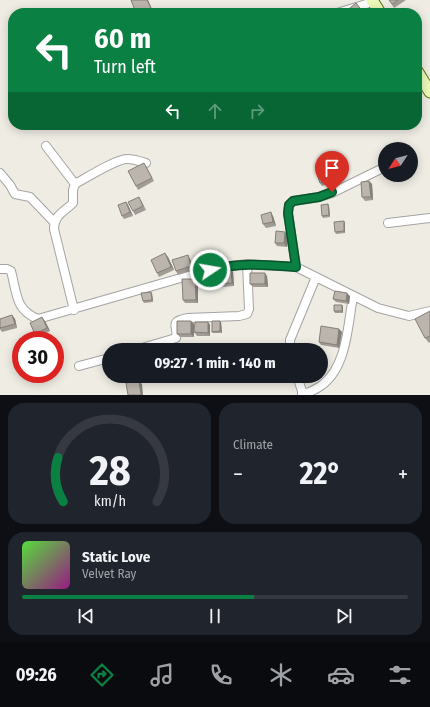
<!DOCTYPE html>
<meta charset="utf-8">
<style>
:root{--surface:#171b24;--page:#20242c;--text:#f1f3f6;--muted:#9ea1a6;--line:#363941;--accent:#0b8043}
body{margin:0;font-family:"Fira Sans Condensed",sans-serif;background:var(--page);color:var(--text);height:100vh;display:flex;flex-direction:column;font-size:15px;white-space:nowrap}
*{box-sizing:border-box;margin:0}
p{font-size:13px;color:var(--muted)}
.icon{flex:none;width:22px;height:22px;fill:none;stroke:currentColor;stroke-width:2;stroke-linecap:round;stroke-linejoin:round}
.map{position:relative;height:395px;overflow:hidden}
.side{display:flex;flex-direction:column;gap:8px;padding:8px;background:#0d0f14;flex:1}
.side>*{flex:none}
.top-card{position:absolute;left:8px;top:8px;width:414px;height:122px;border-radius:16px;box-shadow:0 2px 10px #0003;background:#0b8043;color:#fff;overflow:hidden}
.needle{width:26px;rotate:234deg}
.controls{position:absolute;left:378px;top:142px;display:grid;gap:8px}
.controls a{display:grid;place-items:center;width:40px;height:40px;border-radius:50%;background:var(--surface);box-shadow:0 2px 10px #0003;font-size:20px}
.speed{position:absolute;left:12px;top:331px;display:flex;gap:8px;font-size:20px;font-weight:700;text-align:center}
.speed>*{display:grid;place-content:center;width:52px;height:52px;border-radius:50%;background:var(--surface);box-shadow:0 2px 10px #0003;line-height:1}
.speed .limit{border:6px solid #d22;background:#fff;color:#111}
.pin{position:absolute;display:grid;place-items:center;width:34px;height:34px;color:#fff;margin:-41px -17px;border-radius:50% 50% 50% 0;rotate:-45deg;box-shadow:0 0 4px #0007}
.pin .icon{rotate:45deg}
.me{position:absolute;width:44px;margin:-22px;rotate:78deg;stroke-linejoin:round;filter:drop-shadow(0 0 3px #0008)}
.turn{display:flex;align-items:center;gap:14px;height:84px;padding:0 20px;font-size:18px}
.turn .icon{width:52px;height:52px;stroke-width:2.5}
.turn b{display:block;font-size:28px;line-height:34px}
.lanes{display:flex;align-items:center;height:38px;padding:0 20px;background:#0003;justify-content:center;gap:20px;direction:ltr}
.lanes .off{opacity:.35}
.big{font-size:30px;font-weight:700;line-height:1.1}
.side .widget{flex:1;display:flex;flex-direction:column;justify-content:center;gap:6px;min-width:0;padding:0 14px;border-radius:16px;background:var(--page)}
.side .dial{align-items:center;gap:0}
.dial svg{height:104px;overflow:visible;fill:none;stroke:var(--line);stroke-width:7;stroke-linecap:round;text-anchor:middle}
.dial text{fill:var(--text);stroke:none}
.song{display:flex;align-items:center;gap:12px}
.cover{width:48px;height:48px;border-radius:6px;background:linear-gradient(135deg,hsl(110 70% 55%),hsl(310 70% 35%))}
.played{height:4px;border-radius:2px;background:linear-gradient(90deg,var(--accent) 60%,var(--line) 60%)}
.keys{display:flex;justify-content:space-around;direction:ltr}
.heat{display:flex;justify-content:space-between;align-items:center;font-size:22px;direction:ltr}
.side .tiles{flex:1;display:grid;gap:8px;grid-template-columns:1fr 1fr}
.widget:last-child{grid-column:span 2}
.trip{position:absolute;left:102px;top:343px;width:226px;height:40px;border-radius:20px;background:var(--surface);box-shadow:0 2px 10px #0003;font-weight:700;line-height:40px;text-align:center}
.tab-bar{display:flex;height:64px;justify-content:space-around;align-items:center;background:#090b0e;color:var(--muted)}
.tab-bar .icon{width:28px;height:28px}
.tab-bar .on{color:var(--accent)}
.tab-bar b{font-size:18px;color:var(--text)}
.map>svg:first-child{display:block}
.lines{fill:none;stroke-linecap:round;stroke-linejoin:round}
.street-casing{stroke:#a4a4a4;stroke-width:10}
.secondary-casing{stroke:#567107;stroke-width:13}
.street{stroke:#fff;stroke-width:8}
.secondary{stroke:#ebf8b7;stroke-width:11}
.wall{fill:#a19c95}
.shaded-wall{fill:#837f79}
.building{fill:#bbb5ad;stroke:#837f79}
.route-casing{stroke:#07532c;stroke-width:10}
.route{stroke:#0b8043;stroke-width:7}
</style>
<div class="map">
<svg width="430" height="395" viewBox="0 0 430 395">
<rect width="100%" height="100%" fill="#eeece3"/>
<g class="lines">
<g class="street-casing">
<path id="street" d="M337,13L373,2
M46,146L75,184
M0,173L10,185L15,194L30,197L54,222
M388,223L430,218
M296,267L288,213L289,205L293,201L319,197L332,193L385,167
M0,269H7L11,271C17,293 15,310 38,319L198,273L223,267L247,264L296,267L378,308L409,316L430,311
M74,310L54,229C54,215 64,212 73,203V190L75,184C86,178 116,159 127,159C134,159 140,161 146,163
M135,350L176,338C179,326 167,322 188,318L239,316L247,314L249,309L247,264
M290,350V340L316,277
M79,366L109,358
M297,376L302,391V395
M303,395C309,392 317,389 322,385C347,367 348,324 353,296"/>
</g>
<g class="secondary-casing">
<path id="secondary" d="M372,0L380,13
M417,71L430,92"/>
</g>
<use href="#street" class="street"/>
<use href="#secondary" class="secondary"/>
</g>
<path class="wall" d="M148,0L153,12L150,13H136Z
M389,0H406L394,8Z
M324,163L326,170H338L341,179L322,186L320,183L319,173L318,172Z
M146,166L154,181L138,190L136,186Z
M369,181L372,184L373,200L365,201L362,197Z
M141,200L146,210L135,215L133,211Z
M126,202L128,205L133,216L124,219L122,216Z
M328,204L329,206L330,217L323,218L322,216Z
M273,216L276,226L266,228L263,224Z
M345,223V233L336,234L335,232Z
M288,236L287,247L277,246L275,243Z
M168,257L174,270L159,277L157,273Z
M190,259L194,270L178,275L176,271Z
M231,269L233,272L234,286L223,287L220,284Z
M267,276L268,287H253L250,284Z
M216,278V289H208L206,287Z
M198,283V303H185L183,300Z
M151,292L152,293L153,302L144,303L143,301Z
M350,296L349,304L336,302L333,299Z
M342,305L343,307V313H335L334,311Z
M430,311V342L429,343L425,338Z
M12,315L15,319L17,328L2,332L0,329V319Z
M45,321L50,331L38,337L35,334Z
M191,321L194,324V337H180L177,334Z
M220,321L221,322L222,333H213L212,332Z
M208,322L210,325V336H197L194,332Z
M339,329L342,332L339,348L321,345L319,342Z"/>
<path class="shaded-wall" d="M147,0H148L153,12Z
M336,167L338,170L341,179L339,175Z
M369,181L372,184L373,200L371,197Z
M126,202L128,205L133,216L130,212Z
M328,204L329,206L330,217L329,215Z
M271,212L273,216L276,226L273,222Z
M344,221L345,223V233L344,231Z
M285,232L288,236L287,247L284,243Z
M165,253L168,257L174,270L171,267Z
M188,255L190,259L194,270L191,266Z
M231,269L233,272L234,286L232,283Z
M265,273L267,276L268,287L265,284Z
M215,277L216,278V289L215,287Z
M195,279L198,283V303L196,300Z
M151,292L152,293L153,302L152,300Z
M347,293L350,296L349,304L346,301Z
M342,305L343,307V313L342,311Z
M12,315L15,319L17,328L15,324Z
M42,317L45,321L50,331L47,328Z
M191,321L194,324V337L191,334Z
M220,321L221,322L222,333L220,331Z
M208,322L210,325V336L208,333Z
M339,329L342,332L339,348L337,345Z
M139,381L142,384L143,395H141Z"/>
<path class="building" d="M131,0H147L151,8L139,13H136Z
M389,0H398L392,4Z
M356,3L363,12L361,13H344Z
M323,161L325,170L318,172L316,164Z
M144,163L152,178L136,186L128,171Z
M336,167L339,175L320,183L317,174Z
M369,181L371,197H362L361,182Z
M139,197L143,206L133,211L128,202Z
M126,202L130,212L122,216L118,205Z
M328,204L329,215L322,216L321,205Z
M271,212L273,222L263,224L261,215Z
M344,221V231L335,232L334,222Z
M276,231L285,232L284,243H275Z
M165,253L171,267L157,273L151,260Z
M188,255L191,266L176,271L172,260Z
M219,269H231L232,283L220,284Z
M250,273H265V284H250Z
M206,277H215V287H206Z
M182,279H195L196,300H183Z
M335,291L347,293L346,301L333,299Z
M151,292L152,300L143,301L141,293Z
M334,305H342V311H334Z
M430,311V336L425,338L415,319Z
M12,315L15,324L0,328V319Z
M42,317L47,328L35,334L30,323Z
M177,321H191V334H177Z
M212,321H220V331L212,332Z
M195,322H208V333L194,332Z
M321,326L339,329L337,345L319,342Z
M139,381L141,395H128L126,383Z"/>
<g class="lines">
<g class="route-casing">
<path id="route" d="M210,270C241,262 266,265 296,267L288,213L289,205L293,201L319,197L332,192"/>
</g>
<use href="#route" class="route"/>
</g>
</svg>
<div class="controls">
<a><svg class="needle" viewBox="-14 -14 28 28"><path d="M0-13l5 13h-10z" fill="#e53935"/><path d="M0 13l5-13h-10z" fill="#9ea1a6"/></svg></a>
</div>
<div class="speed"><div class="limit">30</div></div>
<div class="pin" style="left:332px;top:192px;background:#d93025"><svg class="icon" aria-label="arrive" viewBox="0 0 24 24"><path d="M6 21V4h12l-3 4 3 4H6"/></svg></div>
<svg class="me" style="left:210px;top:270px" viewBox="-20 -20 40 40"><circle r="17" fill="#0b8043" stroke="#fff" stroke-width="3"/><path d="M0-11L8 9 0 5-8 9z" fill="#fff"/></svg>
<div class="trip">09:27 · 1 min · 140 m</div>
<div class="top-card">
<div class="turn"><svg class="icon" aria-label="left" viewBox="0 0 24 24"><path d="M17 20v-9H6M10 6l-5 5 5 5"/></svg><div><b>60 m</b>Turn left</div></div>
<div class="lanes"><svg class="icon" aria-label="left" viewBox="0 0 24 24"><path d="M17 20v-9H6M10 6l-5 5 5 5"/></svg><svg class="icon off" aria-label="ahead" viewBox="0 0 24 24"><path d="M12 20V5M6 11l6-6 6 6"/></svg><svg class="icon off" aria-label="right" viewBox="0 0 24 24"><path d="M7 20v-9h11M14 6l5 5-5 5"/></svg></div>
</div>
</div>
<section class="side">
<div class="tiles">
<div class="widget dial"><svg viewBox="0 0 100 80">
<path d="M14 69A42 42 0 1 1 86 69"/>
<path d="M14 69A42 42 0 0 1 10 35" stroke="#0b8043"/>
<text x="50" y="56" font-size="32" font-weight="700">28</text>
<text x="50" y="72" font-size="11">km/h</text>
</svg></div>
<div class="widget"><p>Climate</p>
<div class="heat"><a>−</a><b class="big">22°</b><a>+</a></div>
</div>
<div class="widget">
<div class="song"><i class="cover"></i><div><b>Static Love</b><p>Velvet Ray</p></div></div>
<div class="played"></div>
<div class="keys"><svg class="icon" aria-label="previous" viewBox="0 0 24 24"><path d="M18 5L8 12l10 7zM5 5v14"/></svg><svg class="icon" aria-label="pause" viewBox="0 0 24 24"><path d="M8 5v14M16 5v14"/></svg><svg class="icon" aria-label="next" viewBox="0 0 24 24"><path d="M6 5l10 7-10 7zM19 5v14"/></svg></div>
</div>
</div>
</section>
<nav class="tab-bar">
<b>09:26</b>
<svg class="icon on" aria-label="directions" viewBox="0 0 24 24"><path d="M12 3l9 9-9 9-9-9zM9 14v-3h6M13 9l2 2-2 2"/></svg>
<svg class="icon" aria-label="music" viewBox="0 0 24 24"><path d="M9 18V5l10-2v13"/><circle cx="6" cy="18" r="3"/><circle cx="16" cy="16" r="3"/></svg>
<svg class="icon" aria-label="phone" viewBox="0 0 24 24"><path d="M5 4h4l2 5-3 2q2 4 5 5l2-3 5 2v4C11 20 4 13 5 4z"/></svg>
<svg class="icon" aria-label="climate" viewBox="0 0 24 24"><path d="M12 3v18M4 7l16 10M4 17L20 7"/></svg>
<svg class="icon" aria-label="car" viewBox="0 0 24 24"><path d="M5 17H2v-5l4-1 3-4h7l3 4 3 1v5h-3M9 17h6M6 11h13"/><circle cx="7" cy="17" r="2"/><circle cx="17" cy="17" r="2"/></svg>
<svg class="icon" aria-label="filters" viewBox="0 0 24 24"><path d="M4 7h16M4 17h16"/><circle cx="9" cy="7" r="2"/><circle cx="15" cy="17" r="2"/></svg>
</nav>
